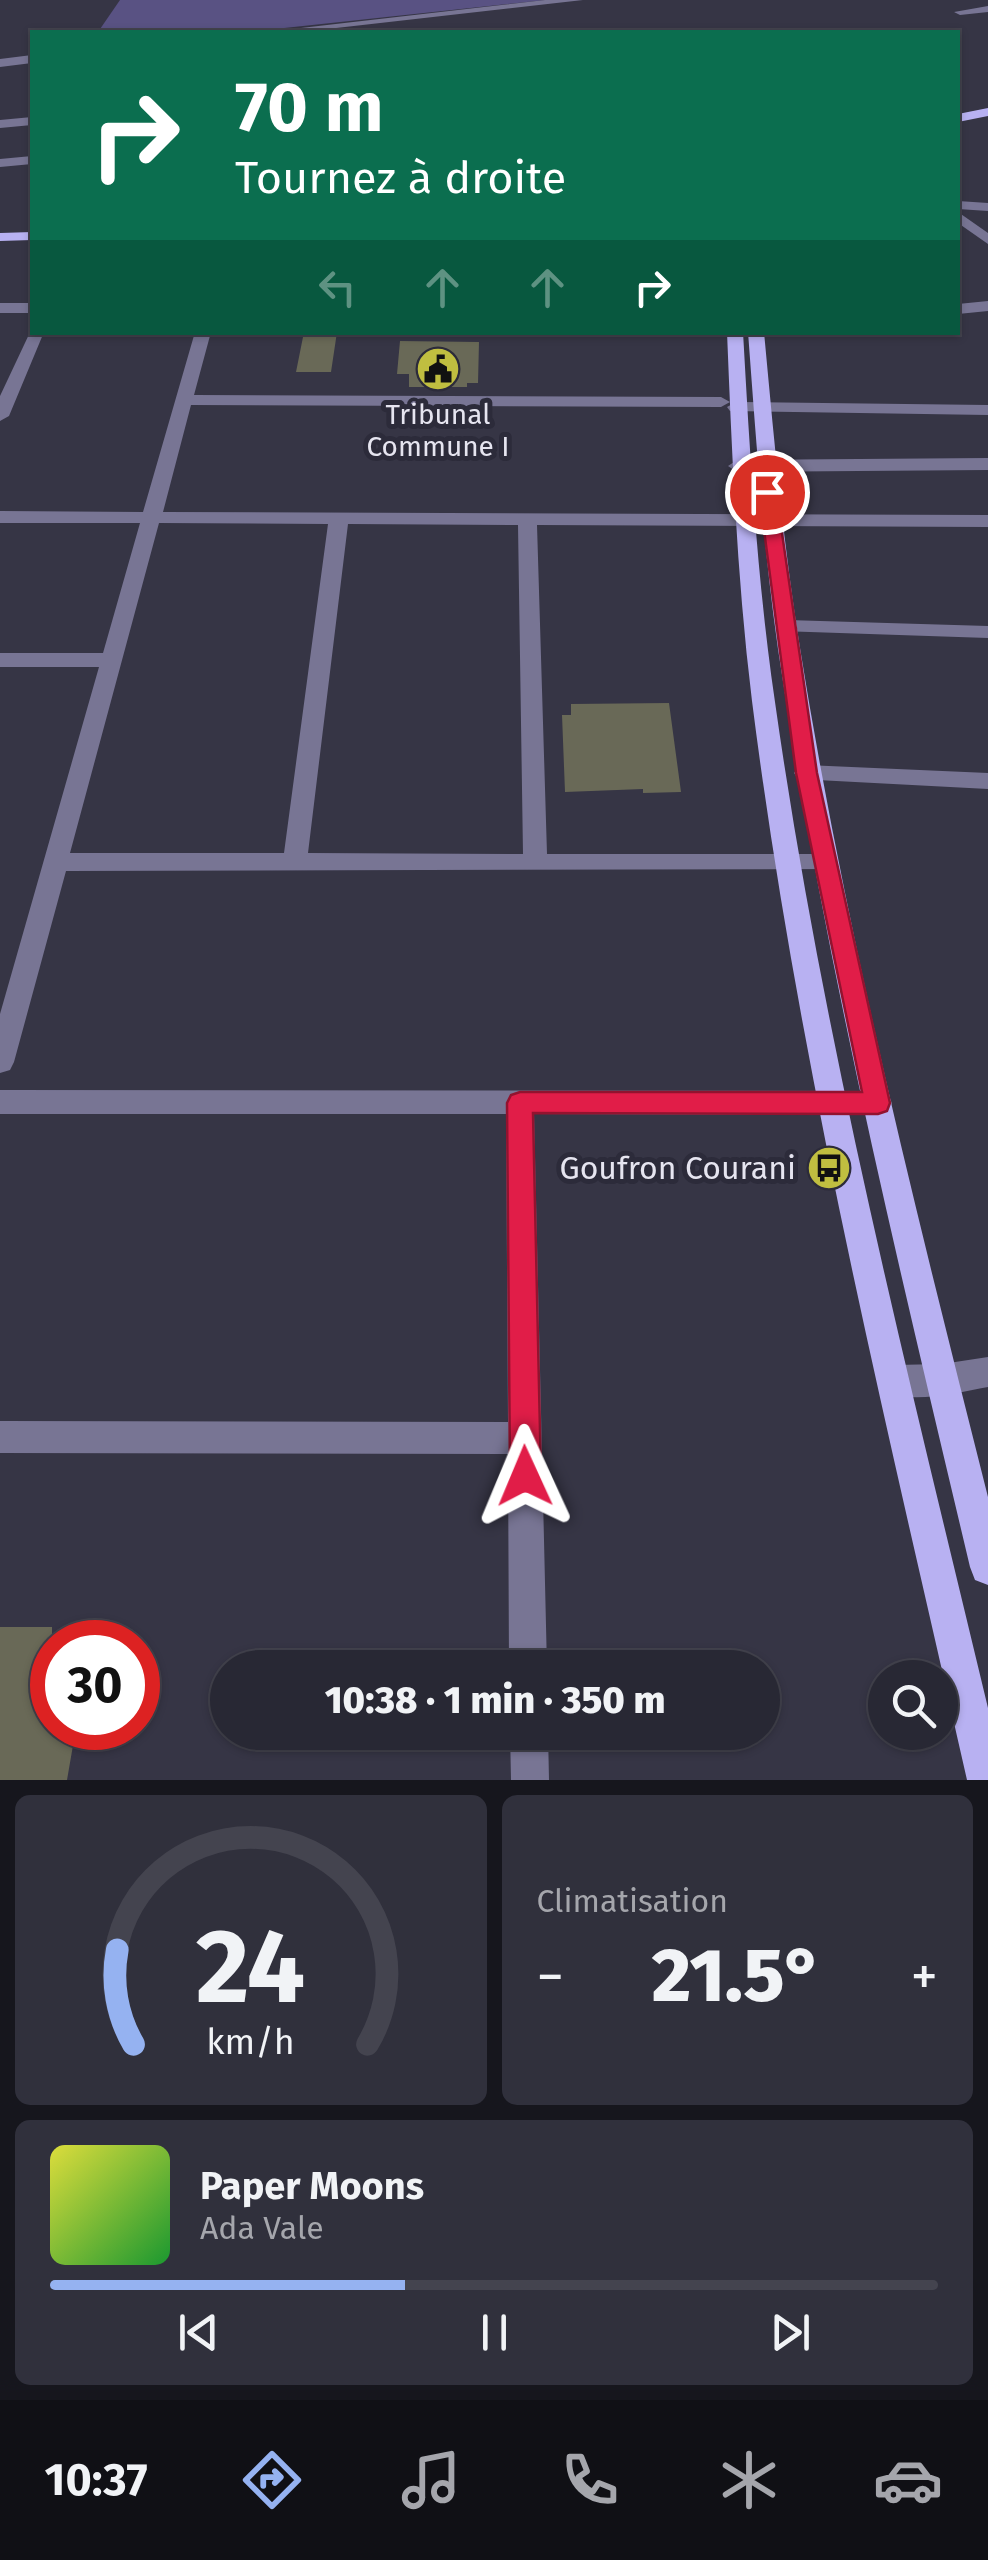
<!DOCTYPE html>
<html lang="fr">
<meta charset="utf-8">
<style>
:root{--surface:#282834;--page:#30303c;--text:#f1f3f6;--muted:#a5a6ac;--line:#44444f;--accent:#95b2f1}
body{margin:0;font-family:"Fira Sans",sans-serif;background:var(--page);color:var(--text);height:100vh;display:flex;flex-direction:column;font-size:38px;white-space:nowrap}
*{box-sizing:border-box;margin:0}
p{font-size:32px;color:var(--muted)}
.icon{flex:none;width:55px;height:55px;fill:none;stroke:currentColor;stroke-width:2;stroke-linecap:round;stroke-linejoin:round}
.map{position:relative;height:1780px;overflow:hidden}
.side{display:flex;flex-direction:column;gap:15px;padding:15px;background:#16161d;flex:1}
.side>*{flex:none}
.hud{position:absolute;left:30px;top:30px;width:930px;height:305px;border-radius:0px;box-shadow:0 2px 8px #0004,0 0 0 2px var(--line);background:#0b6e4f;color:#fff;overflow:hidden}
.fabs{position:absolute;left:868px;top:1660px;display:grid;gap:20px}
.fabs a{display:grid;place-items:center;width:90px;height:90px;border-radius:50%;background:var(--surface);box-shadow:0 2px 8px #0004,0 0 0 2px var(--line);font-size:50px}
.speed{position:absolute;left:30px;top:1620px;display:flex;gap:20px;font-size:50px;font-weight:700;text-align:center}
.speed>*{display:grid;place-content:center;width:130px;height:130px;border-radius:50%;background:var(--surface);box-shadow:0 2px 8px #0004,0 0 0 2px var(--line);line-height:1}
.speed .limit{border:15px solid #d22;background:#fff;color:#111}
.pin{position:absolute;display:grid;place-items:center;width:85px;height:85px;color:#fff;margin:-42px;border:5px solid #fff;border-radius:50%;box-shadow:0 2px 10px #0007}
.me{position:absolute;width:110px;margin:-55px;rotate:359deg;stroke-linejoin:round;filter:drop-shadow(0 0 8px #0008)}
.turn{display:flex;align-items:center;gap:35px;height:210px;padding:0 40px;font-size:45px}
.turn .icon{width:130px;height:130px;stroke-width:2.5}
.turn b{display:block;font-size:70px;line-height:85px}
.lanes{display:flex;align-items:center;height:95px;padding:0 40px;background:#0003;justify-content:center;gap:50px;direction:ltr}
.lanes .off{opacity:.35}
.big{font-size:75px;font-weight:800;line-height:1.1}
.side .card{flex:1;display:flex;flex-direction:column;justify-content:center;gap:15px;min-width:0;padding:0 35px;border-radius:15px;background:var(--page)}
.side .dial{align-items:center;gap:0}
.dial svg{height:260px;overflow:visible;fill:none;stroke:var(--line);stroke-width:7;stroke-linecap:round;text-anchor:middle}
.dial text{fill:var(--text);stroke:none}
.song{display:flex;align-items:center;gap:30px}
.cover{width:120px;height:120px;border-radius:15px;background:linear-gradient(135deg,hsl(60 70% 55%),hsl(130 70% 35%))}
.played{height:10px;border-radius:5px;background:linear-gradient(90deg,var(--accent) 40%,var(--line) 40%)}
.keys{display:flex;justify-content:space-around;direction:ltr}
.heat{display:flex;justify-content:space-between;align-items:center;font-size:55px;direction:ltr}
.side .tiles{flex:1;display:grid;gap:15px;grid-template-columns:1fr 1fr}
.card:last-child{grid-column:span 2}
.trip{position:absolute;left:210px;top:1650px;width:570px;height:100px;border-radius:50px;background:var(--surface);box-shadow:0 2px 8px #0004,0 0 0 2px var(--line);font-weight:800;line-height:100px;text-align:center}
.tab-bar{display:flex;height:160px;justify-content:space-around;align-items:center;background:#101015;color:var(--muted)}
.tab-bar .icon{width:70px;height:70px}
.tab-bar .on{color:var(--accent)}
.tab-bar b{font-size:45px;color:var(--text)}
.map>svg:first-child{display:block}
.green{fill:#595283}
.building{fill:#696957}
.lines{fill:none;stroke-linecap:round;stroke-linejoin:round}
.minor{fill:#787594;fill-rule:evenodd}
.major{fill:#b8b1f2;fill-rule:evenodd}
.route{fill:#e11d48;stroke:#92132f;stroke-width:2.5}
.labels{text-anchor:middle;dominant-baseline:central;stroke-width:10;stroke-linejoin:round;paint-order:stroke}
.far-poi-label{font-size:28px;fill:#e6e5f0;stroke:#2c2b3a}
.poi-label{font-size:32px;fill:#e6e5f0;stroke:#2c2b3a;text-anchor:end}
</style>
<div class="map">
<svg width="988" height="1780" viewBox="0 0 988 1780">
<rect width="100%" height="100%" fill="#363545"/>
<path class="green" d="M120,0H546L248,32H98Z"/>
<path class="building" d="M304,332H337L331,372H296Z
M400,341L479,342L478,383H467V387H409V374H397Z
M669,703L681,792L643,793V789L565,792L562,715H571V704Z
M0,1627H52V1728H76L67,1780H0Z"/>
<g class="lines">
<path class="minor" d="M545,0H583L301,32H266Z
M988,6V12L960,15L954,12Z
M32,55V63L0,67V59Z
M32,117V125L0,128V120Z
M32,156V164L0,167V159Z
M958,201L988,203V211L958,209Z
M958,212L988,233V244L958,223Z
M988,301V311L958,314V304Z
M0,303H32V313H0Z
M32,328V332H44L9,416L0,421V396Z
M195,332H211L194,395L721,397L730,402L721,407L191,405L163,512L988,515V527L537,525L547,854H825L834,857L837,863L834,869L66,871L14,1062L10,1070L0,1073V1014L99,667H0V653H103L140,523H0V511L143,512ZM159,523L328,524L284,853H70ZM348,524L518,525L523,854L308,853Z
M736,402L988,405V415L730,411L727,407Z
M988,458V470L737,472L728,466L737,460Z
M787,620L988,626V638L780,631L777,626Z
M806,765L988,773V789L798,779L794,773L798,767Z
M0,1090L878,1091L888,1095L892,1103L888,1111L878,1115L534,1114L547,1668H509L508,1454L0,1453V1421L508,1422L506,1114H0Z
M988,1357V1387C956,1393 915,1404 883,1392L879,1381L883,1370L895,1365L942,1364Z
M510,1732H548L549,1780H511Z"/>
<path class="major" d="M988,108V116L958,122V114Z
M32,232V240L0,241V233Z
M727,332H743C750,456 757,579 775,702C823,1042 908,1374 988,1708V1780H967C886,1422 798,1065 752,701C737,579 732,456 727,332Z
M748,332H764C774,438 783,543 800,648C846,935 917,1216 988,1497V1585L975,1580L970,1567C898,1263 824,959 778,649C763,544 756,438 748,332Z"/>
</g>
<path class="route" d="M767,487L776,492L817,773L890,1103L887,1111L878,1114L533,1113L541,1476L536,1487L525,1492L514,1487L510,1476L507,1103L511,1095L520,1092H862L796,773L759,492Z"/>
<defs>
<g id="civic-disc" transform="scale(2.25)"><circle r="9.5" fill="#c0be40" stroke="#2c2b3a"/><path d="M-.6-6.5H3V-4.5H.6V-3L4-1V1h2V6H-6V1h2V-1L-.6-3ZM-1.2 2.5V6h2.4V2.5Z" fill="#111"/></g>
<g id="bus-disc" transform="scale(2.25)"><circle r="9.5" fill="#c0be40" stroke="#2c2b3a"/><path d="M-5-6H5V4H4V6H2V4H-2V6H-4V4H-5ZM-3.5-4V0h7V-4ZM-3.5 1.2v1.5H-2V1.2ZM2 1.2v1.5H3.5V1.2Z" fill="#111"/></g>
</defs>
<g fill-rule="evenodd">
<use href="#civic-disc" x="438" y="369"/>
<use href="#bus-disc" x="829" y="1168"/>
</g>
<g class="labels">
<g class="far-poi-label">
<text x="438" y="414">Tribunal<tspan x="438" dy="32">Commune I</tspan></text>
</g>
<g class="poi-label">
<text x="796" y="1168">Goufron Courani</text>
</g>
</g>
</svg>
<div class="fabs">
<a><svg class="icon" aria-label="search" viewBox="0 0 24 24"><circle cx="10" cy="10" r="6"/><path d="M15 15l6 6"/></svg></a>
</div>
<div class="speed"><div class="limit">30</div></div>
<div class="pin" style="left:767px;top:492px;background:#d93025"><svg class="icon" aria-label="arrive" viewBox="0 0 24 24"><path d="M6 21V4h12l-3 4 3 4H6"/></svg></div>
<svg class="me" style="left:525px;top:1476px" viewBox="-20 -20 40 40"><path d="M0-17L14 15 0 8-14 15z" fill="#e11d48" stroke="#fff" stroke-width="4"/></svg>
<div class="trip">10:38 · 1 min · 350 m</div>
<div class="hud">
<div class="turn"><svg class="icon" aria-label="right" viewBox="0 0 24 24"><path d="M7 20v-9h11M14 6l5 5-5 5"/></svg><div><b>70 m</b>Tournez à droite</div></div>
<div class="lanes"><svg class="icon off" aria-label="left" viewBox="0 0 24 24"><path d="M17 20v-9H6M10 6l-5 5 5 5"/></svg><svg class="icon off" aria-label="ahead" viewBox="0 0 24 24"><path d="M12 20V5M6 11l6-6 6 6"/></svg><svg class="icon off" aria-label="ahead" viewBox="0 0 24 24"><path d="M12 20V5M6 11l6-6 6 6"/></svg><svg class="icon" aria-label="right" viewBox="0 0 24 24"><path d="M7 20v-9h11M14 6l5 5-5 5"/></svg></div>
</div>
</div>
<section class="side">
<div class="tiles">
<div class="card dial"><svg viewBox="0 0 100 80">
<path d="M14 69A42 42 0 1 1 86 69"/>
<path d="M14 69A42 42 0 0 1 9 40" stroke="#95b2f1"/>
<text x="50" y="56" font-size="32" font-weight="700">24</text>
<text x="50" y="72" font-size="11">km/h</text>
</svg></div>
<div class="card"><p>Climatisation</p>
<div class="heat"><a>−</a><b class="big">21.5°</b><a>+</a></div>
</div>
<div class="card">
<div class="song"><i class="cover"></i><div><b>Paper Moons</b><p>Ada Vale</p></div></div>
<div class="played"></div>
<div class="keys"><svg class="icon" aria-label="previous" viewBox="0 0 24 24"><path d="M18 5L8 12l10 7zM5 5v14"/></svg><svg class="icon" aria-label="pause" viewBox="0 0 24 24"><path d="M8 5v14M16 5v14"/></svg><svg class="icon" aria-label="next" viewBox="0 0 24 24"><path d="M6 5l10 7-10 7zM19 5v14"/></svg></div>
</div>
</div>
</section>
<nav class="tab-bar">
<b>10:37</b>
<svg class="icon on" aria-label="directions" viewBox="0 0 24 24"><path d="M12 3l9 9-9 9-9-9zM9 14v-3h6M13 9l2 2-2 2"/></svg>
<svg class="icon" aria-label="music" viewBox="0 0 24 24"><path d="M9 18V5l10-2v13"/><circle cx="6" cy="18" r="3"/><circle cx="16" cy="16" r="3"/></svg>
<svg class="icon" aria-label="phone" viewBox="0 0 24 24"><path d="M5 4h4l2 5-3 2q2 4 5 5l2-3 5 2v4C11 20 4 13 5 4z"/></svg>
<svg class="icon" aria-label="climate" viewBox="0 0 24 24"><path d="M12 3v18M4 7l16 10M4 17L20 7"/></svg>
<svg class="icon" aria-label="car" viewBox="0 0 24 24"><path d="M5 17H2v-5l4-1 3-4h7l3 4 3 1v5h-3M9 17h6M6 11h13"/><circle cx="7" cy="17" r="2"/><circle cx="17" cy="17" r="2"/></svg>
</nav>
